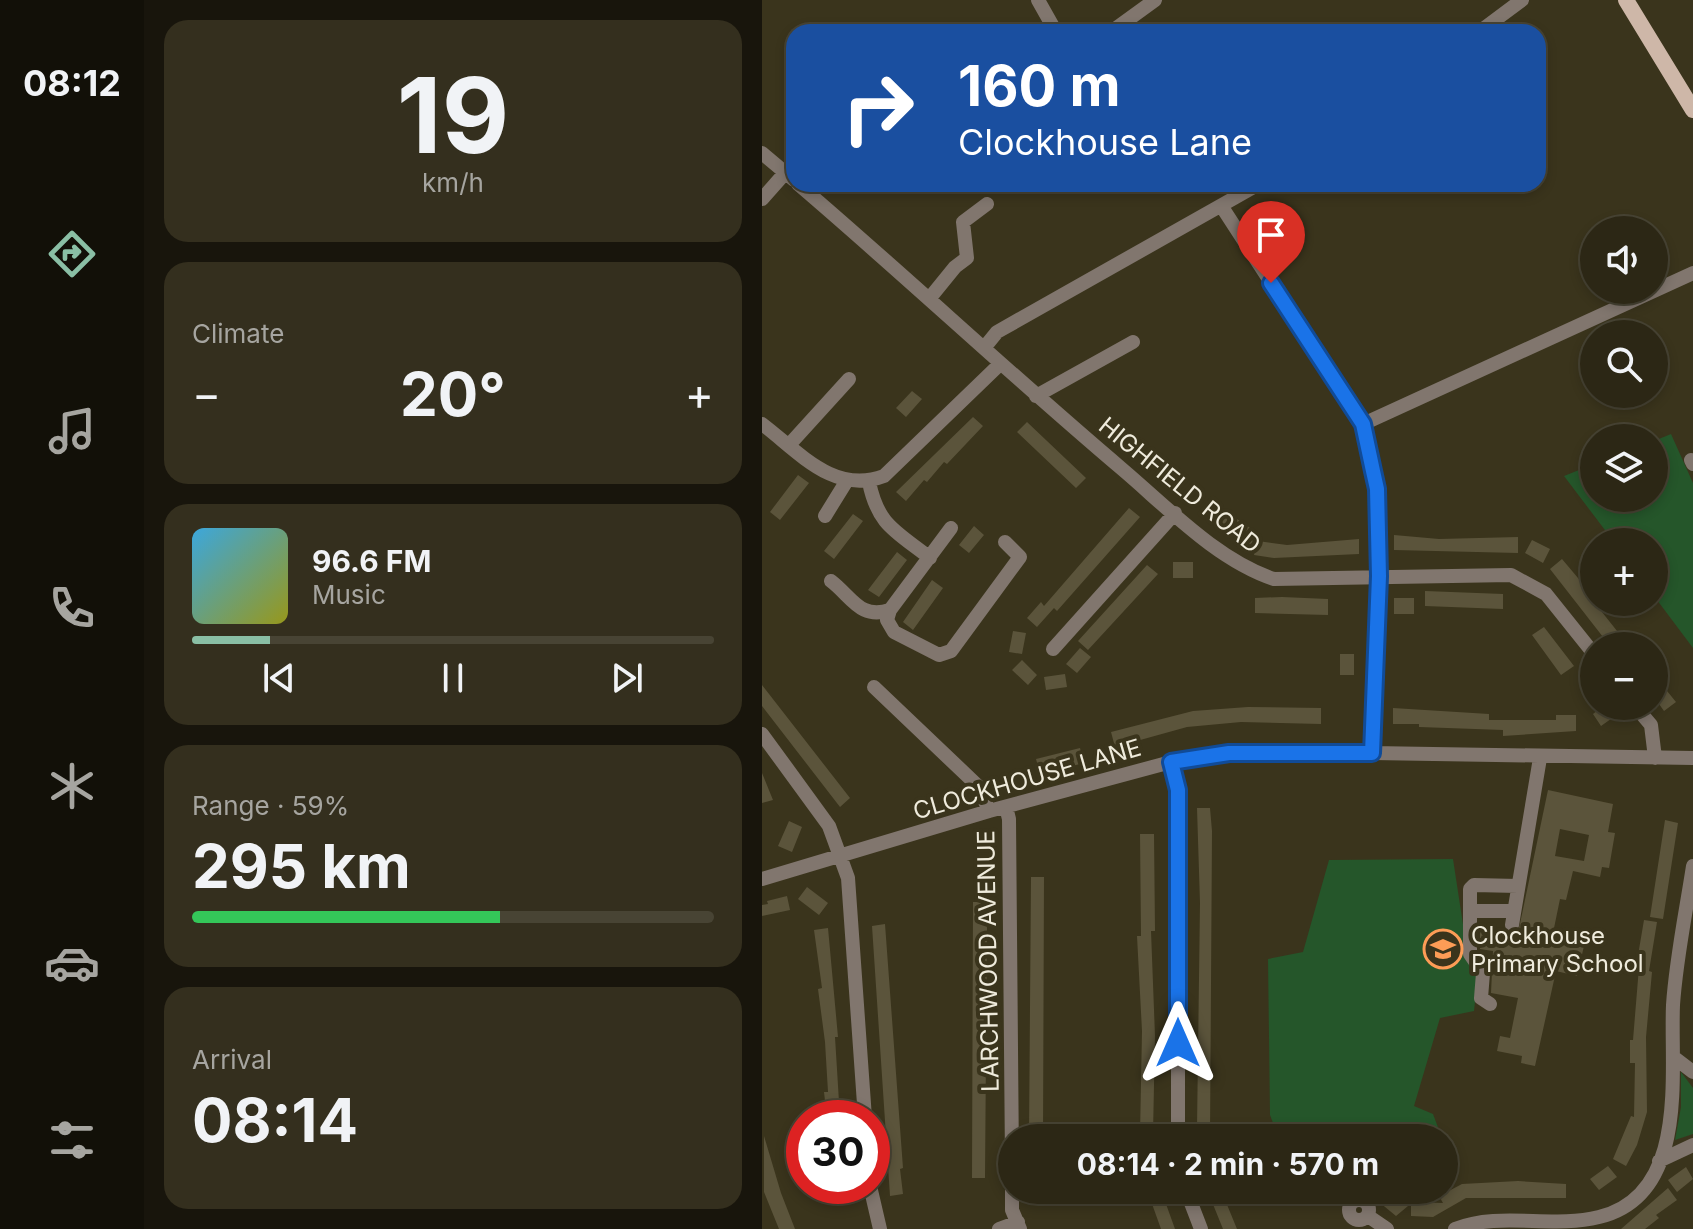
<!DOCTYPE html>
<meta charset="utf-8">
<style>
:root{--surface:#2c2715;--page:#342f1e;--text:#f1f3f6;--muted:#a6a5a0;--line:#484434;--accent:#8abfa5}
body{margin:0;font-family:Inter,sans-serif;background:var(--page);color:var(--text);height:100vh;display:flex;flex-direction:column;font-size:30px;white-space:nowrap}
*{box-sizing:border-box;margin:0}
p{font-size:26px;color:var(--muted)}
.icon{flex:none;width:44px;height:44px;fill:none;stroke:currentColor;stroke-width:2;stroke-linecap:round;stroke-linejoin:round}
.map{position:relative;flex:1;overflow:hidden}
.details{display:flex;flex-direction:column;gap:20px;padding:20px;background:#18150c;width:618px}
.details>*{flex:none}
.guide{position:absolute;left:24px;top:24px;width:760px;height:168px;border-radius:24px;box-shadow:0 4px 12px #0003,0 0 0 2px var(--line);background:#1a4fa0;color:#fff;overflow:hidden}
.controls{position:absolute;left:818px;top:216px;display:grid;gap:16px}
.controls a{display:grid;place-items:center;width:88px;height:88px;border-radius:50%;background:var(--surface);box-shadow:0 4px 12px #0003,0 0 0 2px var(--line);font-size:40px}
.speed{position:absolute;left:24px;top:1100px;display:flex;gap:16px;font-size:40px;font-weight:700;text-align:center}
.speed>*{display:grid;place-content:center;width:104px;height:104px;border-radius:50%;background:var(--surface);box-shadow:0 4px 12px #0003,0 0 0 2px var(--line);line-height:1}
.speed .limit{border:12px solid #d22;background:#fff;color:#111}
.pin{position:absolute;display:grid;place-items:center;width:68px;height:68px;color:#fff;margin:-82px -34px;border-radius:50% 50% 50% 0;rotate:-45deg;box-shadow:0 0 8px #0007}
.pin .icon{rotate:45deg}
.me{position:absolute;width:88px;margin:-44px;rotate:0deg;stroke-linejoin:round;filter:drop-shadow(0 0 6px #0008)}
.turn{display:flex;align-items:center;gap:28px;height:168px;padding:0 40px;font-size:36px}
.turn .icon{width:104px;height:104px;stroke-width:2.5}
.turn b{display:block;font-size:56px;line-height:68px}
.big{font-size:60px;font-weight:700;line-height:1.1}
.details .card{flex:1;display:flex;flex-direction:column;justify-content:center;gap:12px;min-width:0;padding:0 28px;border-radius:24px;background:var(--page)}
.details .dial{align-items:center;gap:0}
.dial b{font-size:104px;line-height:1}
.song{display:flex;align-items:center;gap:24px}
.cover{width:96px;height:96px;border-radius:12px;background:linear-gradient(135deg,hsl(200 70% 55%),hsl(60 70% 35%))}
.played{height:8px;border-radius:4px;background:linear-gradient(90deg,var(--accent) 15%,var(--line) 15%)}
.keys{display:flex;justify-content:space-around;direction:ltr}
.heat{display:flex;justify-content:space-between;align-items:center;font-size:44px;direction:ltr}
.charge{height:12px;border-radius:6px;background:linear-gradient(90deg,#34c759 59%,var(--line) 0)}
.trip{position:absolute;left:236px;top:1124px;width:460px;height:80px;border-radius:40px;background:var(--surface);box-shadow:0 4px 12px #0003,0 0 0 2px var(--line);font-weight:700;line-height:80px;text-align:center}
main{display:flex;flex:1;min-height:0}
.menu{display:flex;flex-direction:column;width:144px;justify-content:space-around;align-items:center;background:#121008;color:var(--muted)}
.menu .icon{width:56px;height:56px}
.menu .selected{color:var(--accent)}
.menu b{font-size:36px;color:var(--text)}
.map>svg:first-child{display:block}
.green{fill:#25562a}
.building{fill:#5b543b;fill-rule:evenodd}
.lines{fill:none;stroke-linecap:round;stroke-linejoin:round}
.minor{stroke:#81766e;stroke-width:14}
.major{stroke:#ceb7a8;stroke-width:16}
.route-casing{stroke:#114b97;stroke-width:20}
.route{stroke:#1a73e8;stroke-width:14}
.labels{text-anchor:middle;dominant-baseline:central;stroke-width:8;stroke-linejoin:round;paint-order:stroke}
.street-label{font-size:24px;fill:#efebdc;stroke:#3a341c}
.poi-label{font-size:24px;fill:#efebdc;stroke:#3a341c;text-anchor:start}
</style>
<main>
<nav class="menu">
<b>08:12</b>
<svg class="icon selected" aria-label="directions" viewBox="0 0 24 24"><path d="M12 3l9 9-9 9-9-9zM9 14v-3h6M13 9l2 2-2 2"/></svg>
<svg class="icon" aria-label="music" viewBox="0 0 24 24"><path d="M9 18V5l10-2v13"/><circle cx="6" cy="18" r="3"/><circle cx="16" cy="16" r="3"/></svg>
<svg class="icon" aria-label="phone" viewBox="0 0 24 24"><path d="M5 4h4l2 5-3 2q2 4 5 5l2-3 5 2v4C11 20 4 13 5 4z"/></svg>
<svg class="icon" aria-label="climate" viewBox="0 0 24 24"><path d="M12 3v18M4 7l16 10M4 17L20 7"/></svg>
<svg class="icon" aria-label="car" viewBox="0 0 24 24"><path d="M5 17H2v-5l4-1 3-4h7l3 4 3 1v5h-3M9 17h6M6 11h13"/><circle cx="7" cy="17" r="2"/><circle cx="17" cy="17" r="2"/></svg>
<svg class="icon" aria-label="filters" viewBox="0 0 24 24"><path d="M4 7h16M4 17h16"/><circle cx="9" cy="7" r="2"/><circle cx="15" cy="17" r="2"/></svg>
</nav>
<section class="details">
<div class="card dial"><b>19</b><p>km/h</p></div>
<div class="card"><p>Climate</p>
<div class="heat"><a>−</a><b class="big">20°</b><a>+</a></div>
</div>
<div class="card">
<div class="song"><i class="cover"></i><div><b>96.6 FM</b><p>Music</p></div></div>
<div class="played"></div>
<div class="keys"><svg class="icon" aria-label="previous" viewBox="0 0 24 24"><path d="M18 5L8 12l10 7zM5 5v14"/></svg><svg class="icon" aria-label="pause" viewBox="0 0 24 24"><path d="M8 5v14M16 5v14"/></svg><svg class="icon" aria-label="next" viewBox="0 0 24 24"><path d="M6 5l10 7-10 7zM19 5v14"/></svg></div>
</div>
<div class="card"><p>Range · 59%</p><b class="big">295 km</b><div class="charge"></div></div>
<div class="card"><p>Arrival</p><b class="big">08:14</b></div>
</section>
<div class="map">
<svg width="931" height="1229" viewBox="0 0 931 1229">
<rect width="100%" height="100%" fill="#3a341c"/>
<path class="green" d="M909,434L931,483V648L892,596V542H852L802,476L832,464V498H892V441Z
M691,859L706,957L716,974L712,1011L678,1018L652,1106L671,1114L677,1130L514,1131L508,1115L506,959L541,952L567,860Z
M919,1072L931,1088V1134L913,1140L919,1107Z"/>
<path class="building" d="M150,391L160,399L144,417L134,408Z
M211,417L221,426L185,464L182,462L165,482L162,480L144,501L134,492Z
M265,422L324,478L314,488L255,432Z
M36,475L47,483L18,520L8,512Z
M450,502L494,532L489,540L525,545L597,539V554L512,558L492,555L493,550L441,515Z
M367,508L378,517L295,611L292,608L275,627L265,618L279,602L282,606Z
M91,514L101,521L72,559L62,551Z
M212,526L222,535L207,553L197,545Z
M632,535L677,539L756,537V553L632,550Z
M770,540L788,549L781,563L763,553Z
M135,552L145,560L117,597L106,590Z
M800,559L832,597V602L867,646H848L788,569Z
M411,562H431V578H411Z
M385,565L396,574L326,650L316,641Z
M170,580L181,588L151,630L141,622Z
M663,591L741,594V609L663,606Z
M520,597L566,599V615L493,613V598Z
M632,598H652V614H632Z
M782,627L812,666L799,675L770,635Z
M251,631L264,633L260,654L247,652Z
M318,648L329,657L315,673L304,664Z
M578,654H592V675H578Z
M260,660L275,675L266,685L250,670Z
M303,674L305,687L284,690L282,677Z
M892,675L914,702L902,711L892,697Z
M0,685L88,798L78,807L0,706Z
M841,706H850L856,714L839,726L831,714Z
M486,707L559,708V724L479,722L425,727L353,747L349,732L431,711Z
M631,708L727,714V720H794V715H814V731L741,736V730L657,727V724H631Z
M318,748L322,763L278,774L274,759Z
M0,773L11,800L0,803Z
M786,790L851,804L846,832L853,833L847,868L840,867L838,877L811,871L804,900L798,899L791,933L796,934L795,940L822,946L815,976L794,971L773,1066L759,1063L760,1056L735,1051L738,1036L748,1038L756,998L729,993L731,951L718,949V934L719,931L755,938ZM798,829L827,835L822,861L793,856Z
M435,808H448L450,831L448,1138H438V1128H435L438,903Z
M903,820L916,823L901,919L888,917Z
M27,821L40,827L30,852L16,846Z
M378,834H392L393,931H389L393,1036L391,1134H378L380,1031L375,936H379Z
M269,877H282L281,1138H267Z
M45,887L66,903L57,915L36,899Z
M25,896L28,910L0,916V905L6,904L5,901Z
M211,902H224L225,929L223,1178H210Z
M882,920L895,922L887,971L890,972L884,1037L885,1112L875,1145L864,1166L851,1159L869,1116L872,1117L873,1063H868V1040H871L877,967H874Z
M123,924L141,1168L138,1169L141,1194L128,1196L110,926Z
M66,928L76,1037H73L78,1118H65L62,1092H66L63,1042L56,989L60,988L52,930Z
M2,1136L19,1193L33,1229H17L2,1192Z
M846,1166L855,1177L837,1190L828,1179Z
M924,1167L931,1179L915,1192L906,1180Z
M756,1181L804,1184V1198H704L671,1217L649,1216V1202L681,1203L677,1196L700,1184Z
M906,1188L915,1200L894,1215L897,1218L883,1229H859Z
M385,1190H399L413,1229H399Z
M452,1190H459L475,1229H461L446,1192Z
M611,1190H625L646,1206L634,1216L617,1202L620,1197Z"/>
<g class="lines">
<path class="minor" d="M276,0L294,32
M349,32L393,0
M717,32L760,0
M0,153L32,180
M36,184C146,278 250,376 360,469C406,508 455,560 512,579L749,575L784,594L832,654
M0,199L23,173
M460,207L601,424L615,489L616,663L610,753
M167,299L193,267L205,258L201,222L225,204
M222,348L235,332L497,184
M274,396L371,342
M0,424C37,452 72,495 122,476L237,365
M601,424L931,273
M27,445L87,379
M929,460L931,464
M107,482C116,526 134,531 168,558
M63,516L84,482
M189,528L128,610L125,620L132,632L177,655L189,651L258,557L243,542
M69,581C90,597 98,620 128,610
M291,649L413,513
M112,687L217,787L227,811
M873,706L889,725L893,758
M0,734L67,826L86,878L103,1118
M409,762L416,790V1138
M244,807L247,819L250,1163
M0,879L227,811L409,762L450,754L610,753L931,758
M708,911V954L721,973L719,998L728,1004
M752,911H708V889L712,885L756,886
M750,925L778,758
M914,1059L931,1072
M897,1161L931,1145
M108,1186L118,1229
M250,1190V1210L258,1229
M424,1190L439,1229
M587 1210a10 10 0 1 1 20 0a10 10 0 1 1-20 0Z
M606,1216L625,1229
M237,1229L256,1222
M693,1229C738,1211 790,1229 837,1217C928,1195 908,1072 911,1005C914,959 924,912 931,866"/>
<path class="major" d="M864,0L931,110"/>
</g>
<g class="lines">
<g class="route-casing">
<path id="route" d="M416,1043V790L409,762L467,753H610L617,576L615,489L611,471L601,424L509,283"/>
</g>
<use href="#route" class="route"/>
</g>
<defs>
<g id="school-ring" transform="scale(2)"><circle r="9.5" fill="#3a341c" stroke="#fd9c56" stroke-width="1.5"/><path d="M0-5L7-2L0 1L-7-2ZM-4 1L0 2.5L4 1V4Q0 6-4 4Z" fill="#fd9c56"/></g>
</defs>
<g fill-rule="evenodd">
<use href="#school-ring" x="681" y="949"/>
</g>
<g class="labels">
<g class="street-label">
<text transform="translate(418 485) rotate(39)">HIGHFIELD ROAD</text>
<text transform="translate(265 779) rotate(-16)">CLOCKHOUSE LANE</text>
<text transform="translate(226 961) rotate(-91)">LARCHWOOD AVENUE</text>
</g>
<g class="poi-label">
<text x="709" y="935">Clockhouse<tspan x="709" dy="28">Primary School</tspan></text>
</g>
</g>
</svg>
<div class="controls">
<a><svg class="icon" aria-label="sound" viewBox="0 0 24 24"><path d="M4 9h4l5-4v14l-5-4H4zM17 9q2 3 0 6"/></svg></a>
<a><svg class="icon" aria-label="search" viewBox="0 0 24 24"><circle cx="10" cy="10" r="6"/><path d="M15 15l6 6"/></svg></a>
<a><svg class="icon" aria-label="layers" viewBox="0 0 24 24"><path d="M12 4l9 5-9 5-9-5zM3 14l9 5 9-5"/></svg></a>
<a>+</a>
<a>−</a>
</div>
<div class="speed"><div class="limit">30</div></div>
<div class="pin" style="left:509px;top:283px;background:#d93025"><svg class="icon" aria-label="arrive" viewBox="0 0 24 24"><path d="M6 21V4h12l-3 4 3 4H6"/></svg></div>
<svg class="me" style="left:416px;top:1043px" viewBox="-20 -20 40 40"><path d="M0-17L14 15 0 8-14 15z" fill="#1a73e8" stroke="#fff" stroke-width="4"/></svg>
<div class="trip">08:14 · 2 min · 570 m</div>
<div class="guide">
<div class="turn"><svg class="icon" aria-label="right" viewBox="0 0 24 24"><path d="M7 20v-9h11M14 6l5 5-5 5"/></svg><div><b>160 m</b>Clockhouse Lane</div></div>
</div>
</div>
</main>
